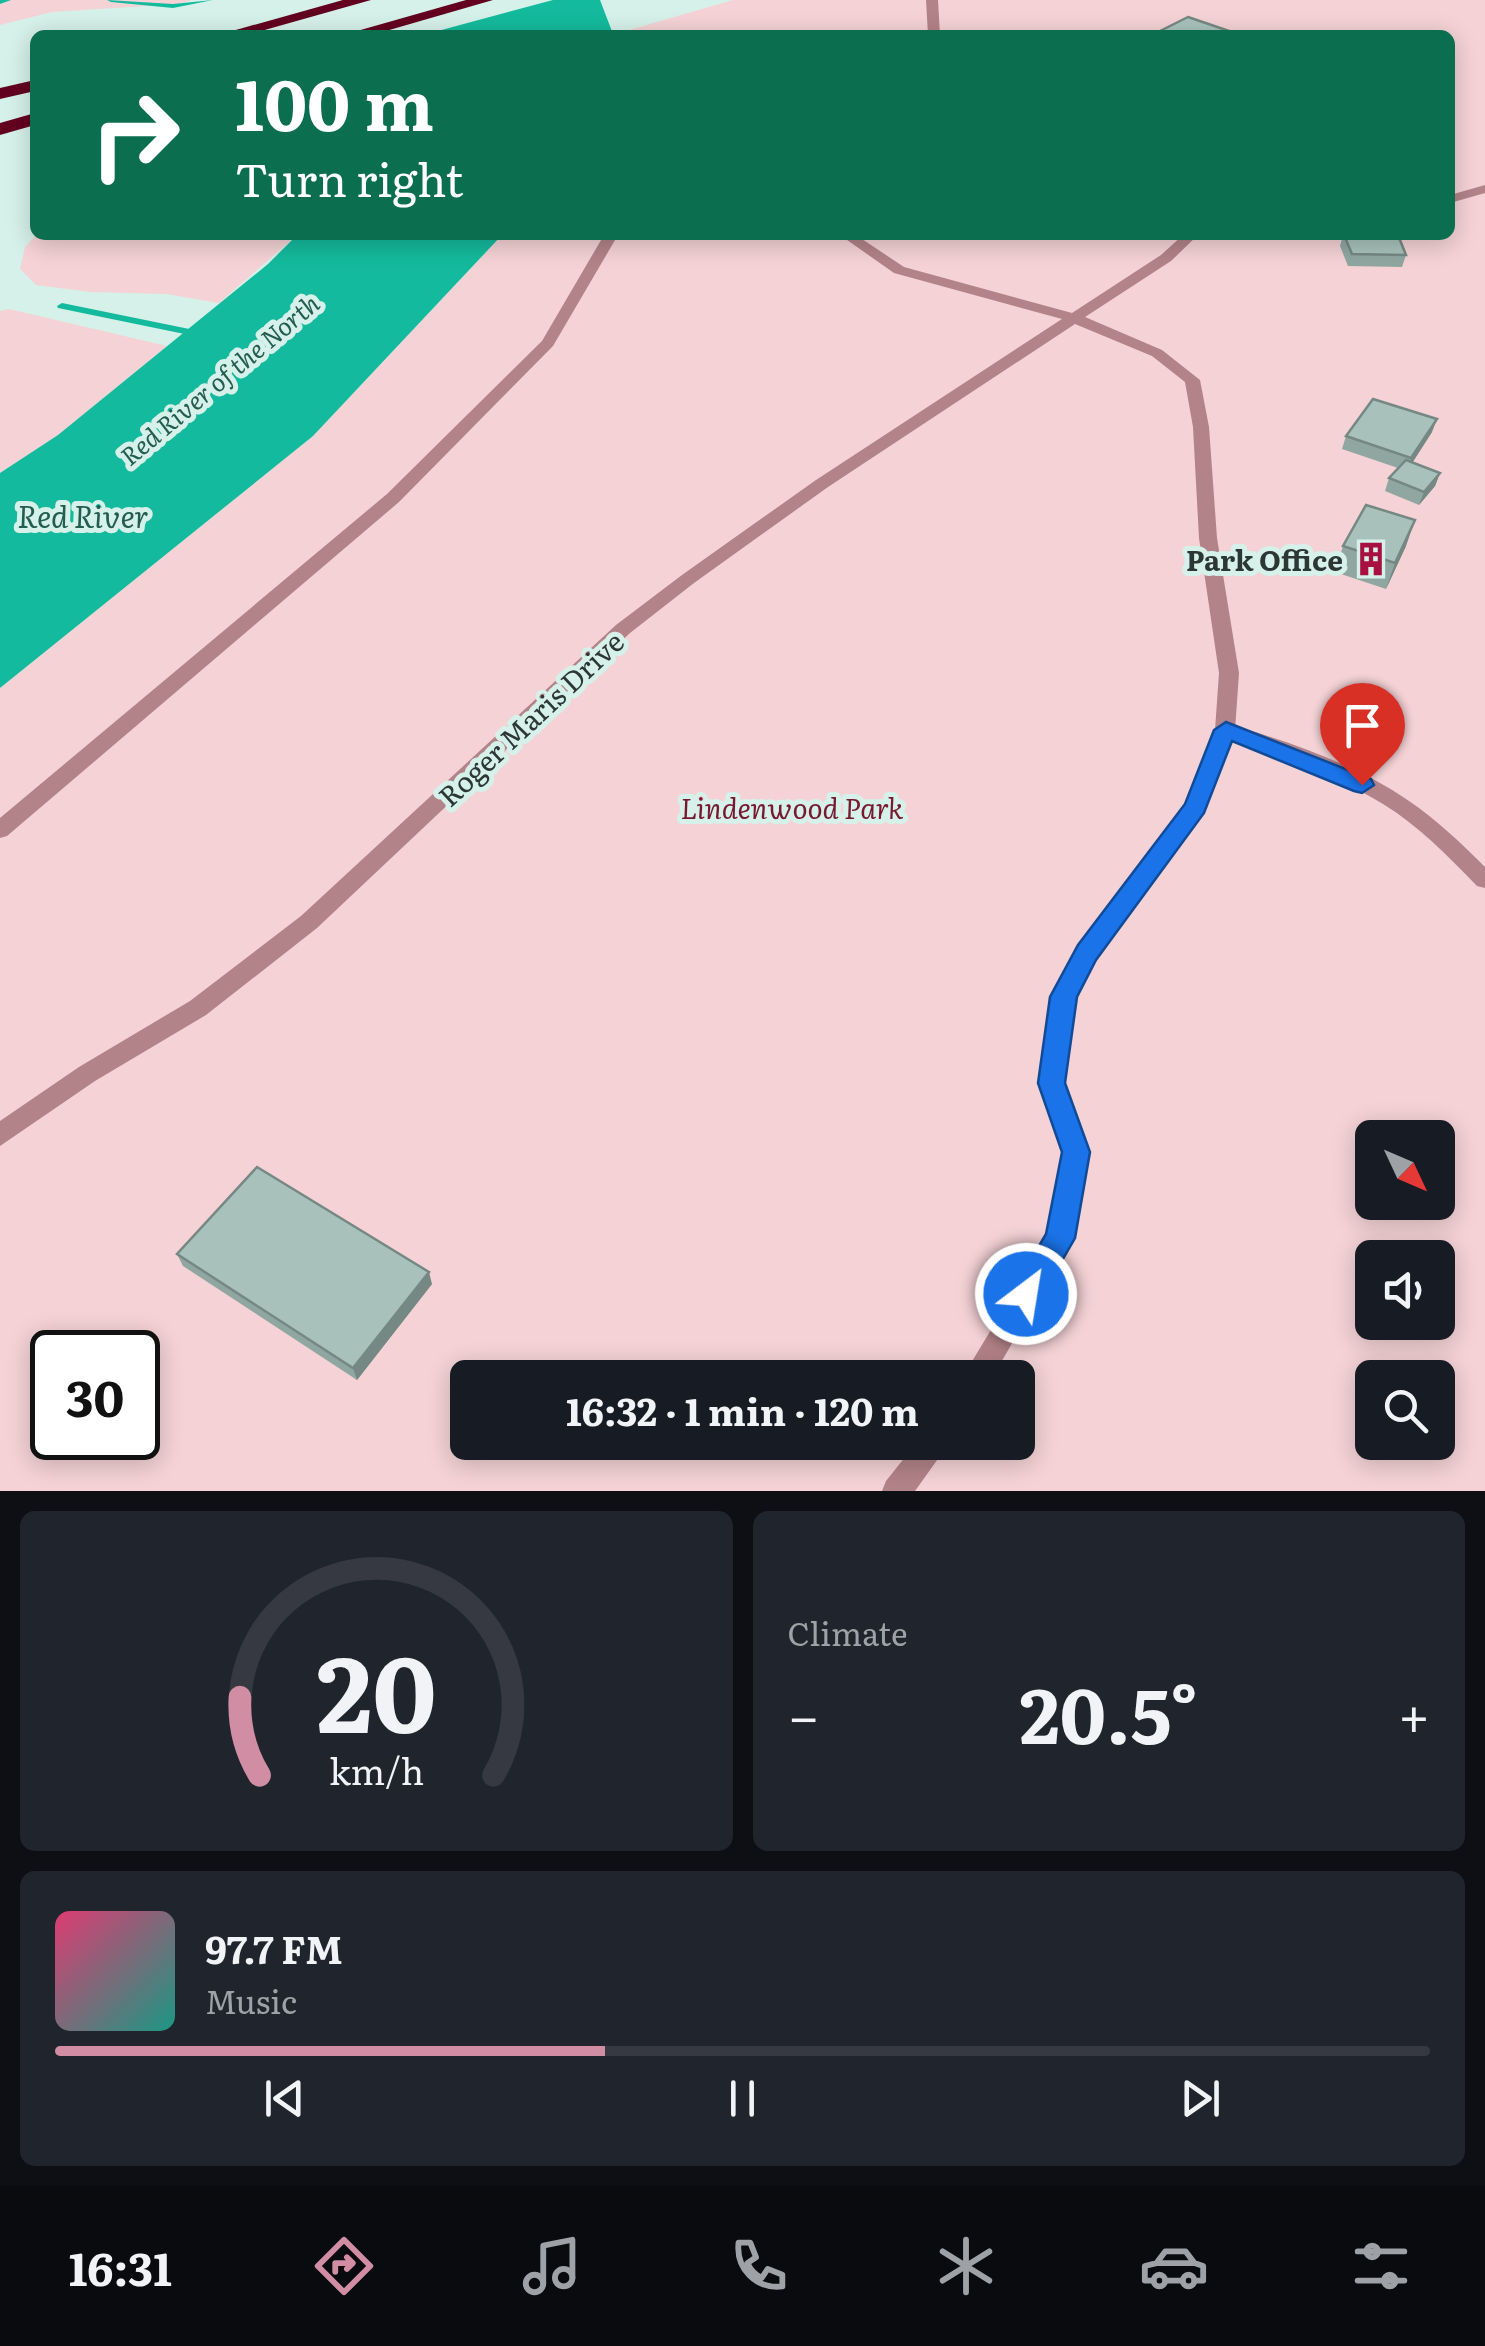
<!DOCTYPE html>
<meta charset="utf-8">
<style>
:root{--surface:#171b24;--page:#20242c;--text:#f1f3f6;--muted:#9ea1a6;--line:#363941;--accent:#d08da4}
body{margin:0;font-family:Literata,serif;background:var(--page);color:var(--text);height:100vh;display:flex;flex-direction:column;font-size:38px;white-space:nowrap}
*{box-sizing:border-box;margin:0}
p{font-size:32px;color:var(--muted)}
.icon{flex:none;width:55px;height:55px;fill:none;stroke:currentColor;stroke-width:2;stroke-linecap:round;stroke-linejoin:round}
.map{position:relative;height:1491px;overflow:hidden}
.drawer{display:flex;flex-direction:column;gap:20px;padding:20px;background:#0d0f14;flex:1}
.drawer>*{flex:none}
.banner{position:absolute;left:30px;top:30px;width:1425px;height:210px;border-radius:15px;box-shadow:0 5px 25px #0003;background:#0b6e4f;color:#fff;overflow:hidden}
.needle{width:65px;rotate:134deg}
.tools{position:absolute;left:1355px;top:1120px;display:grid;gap:20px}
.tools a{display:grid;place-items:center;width:100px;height:100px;border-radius:15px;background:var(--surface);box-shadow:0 5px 25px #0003;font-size:50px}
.speed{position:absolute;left:30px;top:1330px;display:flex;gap:20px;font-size:50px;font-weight:700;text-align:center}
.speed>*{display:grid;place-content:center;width:130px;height:130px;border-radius:50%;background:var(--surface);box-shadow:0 5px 25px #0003;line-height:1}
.speed .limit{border:5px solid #111;border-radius:15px;background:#fff;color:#111}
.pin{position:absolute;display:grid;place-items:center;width:85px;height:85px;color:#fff;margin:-102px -42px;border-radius:50% 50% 50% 0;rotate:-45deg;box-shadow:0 0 10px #0007}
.pin .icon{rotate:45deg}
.me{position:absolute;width:110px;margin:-55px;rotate:31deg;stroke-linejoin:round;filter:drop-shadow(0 0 8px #0008)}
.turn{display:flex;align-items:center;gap:35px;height:210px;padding:0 40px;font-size:45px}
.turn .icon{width:130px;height:130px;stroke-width:2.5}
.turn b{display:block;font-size:70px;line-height:85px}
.big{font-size:75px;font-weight:700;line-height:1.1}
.drawer .card{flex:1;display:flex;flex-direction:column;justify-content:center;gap:15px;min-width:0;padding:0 35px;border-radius:15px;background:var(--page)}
.drawer .dial{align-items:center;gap:0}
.dial svg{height:260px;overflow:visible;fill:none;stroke:var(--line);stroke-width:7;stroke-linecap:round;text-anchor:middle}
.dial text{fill:var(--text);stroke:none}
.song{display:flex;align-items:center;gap:30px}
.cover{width:120px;height:120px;border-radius:15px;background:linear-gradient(135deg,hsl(340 70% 55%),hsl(170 70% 35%))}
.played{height:10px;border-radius:5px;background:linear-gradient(90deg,var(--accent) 40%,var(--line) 40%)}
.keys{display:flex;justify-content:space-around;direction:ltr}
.heat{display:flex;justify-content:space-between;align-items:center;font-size:55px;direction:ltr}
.drawer .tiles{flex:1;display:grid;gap:20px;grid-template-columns:1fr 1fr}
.card:last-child{grid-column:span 2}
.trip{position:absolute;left:450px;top:1360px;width:585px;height:100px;border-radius:15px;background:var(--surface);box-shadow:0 5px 25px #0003;font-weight:700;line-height:100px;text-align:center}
.tab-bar{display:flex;height:160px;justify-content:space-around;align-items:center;background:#090b0e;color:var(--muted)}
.tab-bar .icon{width:70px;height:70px}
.tab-bar .on{color:var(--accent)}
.tab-bar b{font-size:45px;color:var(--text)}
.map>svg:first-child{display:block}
.green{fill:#f4d2d5;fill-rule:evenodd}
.water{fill:#14ba9d}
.pier{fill:#d6f1e9}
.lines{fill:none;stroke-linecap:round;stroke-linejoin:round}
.stream{fill:#14ba9d;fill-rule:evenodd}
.service{fill:#b28388;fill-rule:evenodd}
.minor{fill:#b28388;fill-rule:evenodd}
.motorway{fill:#630020;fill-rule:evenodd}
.wall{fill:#90a7a1}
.shaded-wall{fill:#768883}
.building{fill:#a8c2bb;stroke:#768883;stroke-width:2.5}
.route{fill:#1a73e8;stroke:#114b97;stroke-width:2.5}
.labels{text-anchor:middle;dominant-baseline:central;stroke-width:10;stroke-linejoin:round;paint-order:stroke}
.far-water-label{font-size:25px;font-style:italic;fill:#235d50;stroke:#d6f1e9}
.poi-label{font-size:28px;font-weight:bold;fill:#2c3734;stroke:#d6f1e9;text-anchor:end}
.street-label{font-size:28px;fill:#2c3734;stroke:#d6f1e9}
.park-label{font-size:28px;font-style:italic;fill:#771930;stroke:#d6f1e9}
.water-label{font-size:30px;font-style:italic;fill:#235d50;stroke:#d6f1e9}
</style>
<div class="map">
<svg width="1485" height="1491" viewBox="0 0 1485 1491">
<rect width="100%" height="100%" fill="#d6f1e9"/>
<path class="green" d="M0,0H192L178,4L52,12L0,25Z
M733,0H1485V1491H0V688L313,436L502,235H1450V35H612ZM1372,1138H1438V1202H1372ZM1372,1258H1438V1322H1372ZM52,1352H138V1438H52ZM468,1378H1018V1442H468ZM1372,1378H1438V1442H1372Z
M36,235H297L219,303L166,294L91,292L36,285L20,269L25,247Z
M9,309L167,346L58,435L0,473V311Z"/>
<path class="water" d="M409,0H600L613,34L406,35Z
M297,235H502L313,436L0,688V473L58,435L268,264Z"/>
<path class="pier" d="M404,0H553L423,35H401Z"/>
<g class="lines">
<path class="stream" d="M0,0H11L0,4Z
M107,0L173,4L213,0L173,8L111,2Z
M62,303L204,332L209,335L204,338L58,308L57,306Z"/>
<path class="service" d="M926,0H938L940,35H928Z
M604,235H618L553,346L399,502L7,836L0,838V818L387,494L542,341Z
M1225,723C1287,741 1356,764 1409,801C1437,820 1461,843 1485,867V888L1477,886C1448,856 1419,826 1383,804C1332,773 1274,755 1218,735L1215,730L1218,725Z"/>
<path class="minor" d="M1485,185V193L1450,203V195Z
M840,235H856L904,267L1072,313L1161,255L1183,235H1198L1171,261L1085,317L1162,350L1200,380L1209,427L1217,538L1239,673L1235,730L1203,812L1095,958L1076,997L1063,1083L1088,1152L1073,1238L992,1378H962L1048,1235L1064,1152L1039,1083L1052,997L1079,946L1187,804L1215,730L1219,673L1199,538L1193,427L1185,382L1152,356L1075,324L828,487L694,583L630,633L317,928L206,1015L95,1081L0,1146V1121L79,1067L190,1001L301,916L616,625L682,575L816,480L1062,319L894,273Z
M917,1442H950L915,1491H882L886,1481Z"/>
<path class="motorway" d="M343,0H371L247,35H218Z
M466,0H493L372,35H343Z
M35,80V91L0,99V88Z
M35,113V125L0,135V123Z"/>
</g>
<path class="wall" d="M1343,235L1406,255L1402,267L1348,266L1340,246Z
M1432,432L1412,463L1440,473L1435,486L1419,505L1385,491L1389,478L1398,468L1342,449L1346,436Z
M1343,546H1406L1386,589L1335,572Z
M177,1254L432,1284L357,1380L183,1266Z"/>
<path class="shaded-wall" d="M1437,419L1432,432L1407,471L1411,458Z
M1440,473L1435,486L1419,505L1424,492Z
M1415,520L1406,546L1386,589L1395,563Z
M429,1272L432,1284L357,1380L353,1368Z"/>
<path class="building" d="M1188,17L1232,32L1226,35H1152Z
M1344,235H1398L1406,255L1352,254Z
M1373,399L1437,419L1411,458L1346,436Z
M1406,460L1440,473L1424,492L1389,478Z
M1366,505L1415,520L1395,563L1343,546Z
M257,1167L429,1272L353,1368L177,1254Z"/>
<path class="route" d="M1226,722L1371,779L1374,785L1362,793L1354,791L1232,741L1204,813L1096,960L1077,997L1065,1083L1090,1152L1075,1238L1037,1304L1026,1308L1016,1304L1011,1294L1046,1234L1062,1152L1038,1083L1050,997L1078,945L1185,804L1214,730Z"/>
<defs>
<g id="building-bare" transform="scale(2.7)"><path d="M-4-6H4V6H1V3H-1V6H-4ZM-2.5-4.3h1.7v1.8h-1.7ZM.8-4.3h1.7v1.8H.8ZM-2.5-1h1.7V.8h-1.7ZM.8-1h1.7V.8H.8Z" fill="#a71040" stroke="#d6f1e9" stroke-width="2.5" paint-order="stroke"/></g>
</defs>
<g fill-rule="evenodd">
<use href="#building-bare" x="1371" y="559"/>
</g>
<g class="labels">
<g class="far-water-label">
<text transform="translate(219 379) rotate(-40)">Red River of the North</text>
</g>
<g class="poi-label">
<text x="1343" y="559">Park Office</text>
</g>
<g class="street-label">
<text transform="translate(530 718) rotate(-43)">Roger Maris Drive</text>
</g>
<g class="park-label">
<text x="792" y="807">Lindenwood Park</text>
</g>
<g class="water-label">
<text x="83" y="515">Red River</text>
</g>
</g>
</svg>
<div class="tools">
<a><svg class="needle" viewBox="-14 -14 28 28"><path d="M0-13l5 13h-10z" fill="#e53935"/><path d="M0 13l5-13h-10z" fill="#9ea1a6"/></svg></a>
<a><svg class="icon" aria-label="sound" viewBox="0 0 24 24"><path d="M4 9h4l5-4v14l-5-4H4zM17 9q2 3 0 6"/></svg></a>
<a><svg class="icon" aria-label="search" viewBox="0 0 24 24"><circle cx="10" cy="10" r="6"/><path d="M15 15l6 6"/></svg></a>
</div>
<div class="speed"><div class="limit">30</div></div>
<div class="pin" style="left:1362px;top:785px;background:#d93025"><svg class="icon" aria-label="arrive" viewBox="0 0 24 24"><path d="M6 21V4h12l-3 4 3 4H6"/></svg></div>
<svg class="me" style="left:1026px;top:1294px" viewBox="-20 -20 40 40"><circle r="17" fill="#1a73e8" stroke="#fff" stroke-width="3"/><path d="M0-11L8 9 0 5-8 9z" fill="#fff"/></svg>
<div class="trip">16:32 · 1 min · 120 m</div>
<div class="banner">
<div class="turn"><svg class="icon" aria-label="right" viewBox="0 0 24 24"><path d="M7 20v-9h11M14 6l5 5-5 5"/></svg><div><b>100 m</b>Turn right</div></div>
</div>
</div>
<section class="drawer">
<div class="tiles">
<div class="card dial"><svg viewBox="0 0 100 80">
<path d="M14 69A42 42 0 1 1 86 69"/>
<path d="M14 69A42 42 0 0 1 8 45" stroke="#d08da4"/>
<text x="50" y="56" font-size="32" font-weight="700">20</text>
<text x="50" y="72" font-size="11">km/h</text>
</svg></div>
<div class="card"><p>Climate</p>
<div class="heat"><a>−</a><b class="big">20.5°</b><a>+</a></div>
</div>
<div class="card">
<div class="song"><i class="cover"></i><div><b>97.7 FM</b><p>Music</p></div></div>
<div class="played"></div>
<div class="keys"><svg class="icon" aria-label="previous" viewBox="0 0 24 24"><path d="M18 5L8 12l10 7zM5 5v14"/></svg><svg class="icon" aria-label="pause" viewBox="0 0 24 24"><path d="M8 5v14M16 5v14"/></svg><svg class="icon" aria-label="next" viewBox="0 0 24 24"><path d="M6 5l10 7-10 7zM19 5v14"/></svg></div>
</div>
</div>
</section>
<nav class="tab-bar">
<b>16:31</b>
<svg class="icon on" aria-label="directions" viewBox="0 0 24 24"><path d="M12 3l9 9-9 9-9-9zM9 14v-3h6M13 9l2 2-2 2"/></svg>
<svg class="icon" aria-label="music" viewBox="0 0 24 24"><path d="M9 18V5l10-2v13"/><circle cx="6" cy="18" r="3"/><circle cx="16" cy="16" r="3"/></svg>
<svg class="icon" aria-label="phone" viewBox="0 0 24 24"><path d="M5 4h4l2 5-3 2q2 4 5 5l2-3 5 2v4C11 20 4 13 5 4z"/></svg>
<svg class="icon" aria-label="climate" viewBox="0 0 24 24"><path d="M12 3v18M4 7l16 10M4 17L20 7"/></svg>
<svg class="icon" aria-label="car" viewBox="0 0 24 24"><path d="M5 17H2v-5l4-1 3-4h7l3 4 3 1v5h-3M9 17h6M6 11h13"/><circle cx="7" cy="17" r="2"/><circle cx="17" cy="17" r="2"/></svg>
<svg class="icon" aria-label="filters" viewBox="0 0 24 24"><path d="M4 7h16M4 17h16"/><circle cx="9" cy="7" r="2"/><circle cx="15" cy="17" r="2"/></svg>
</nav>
